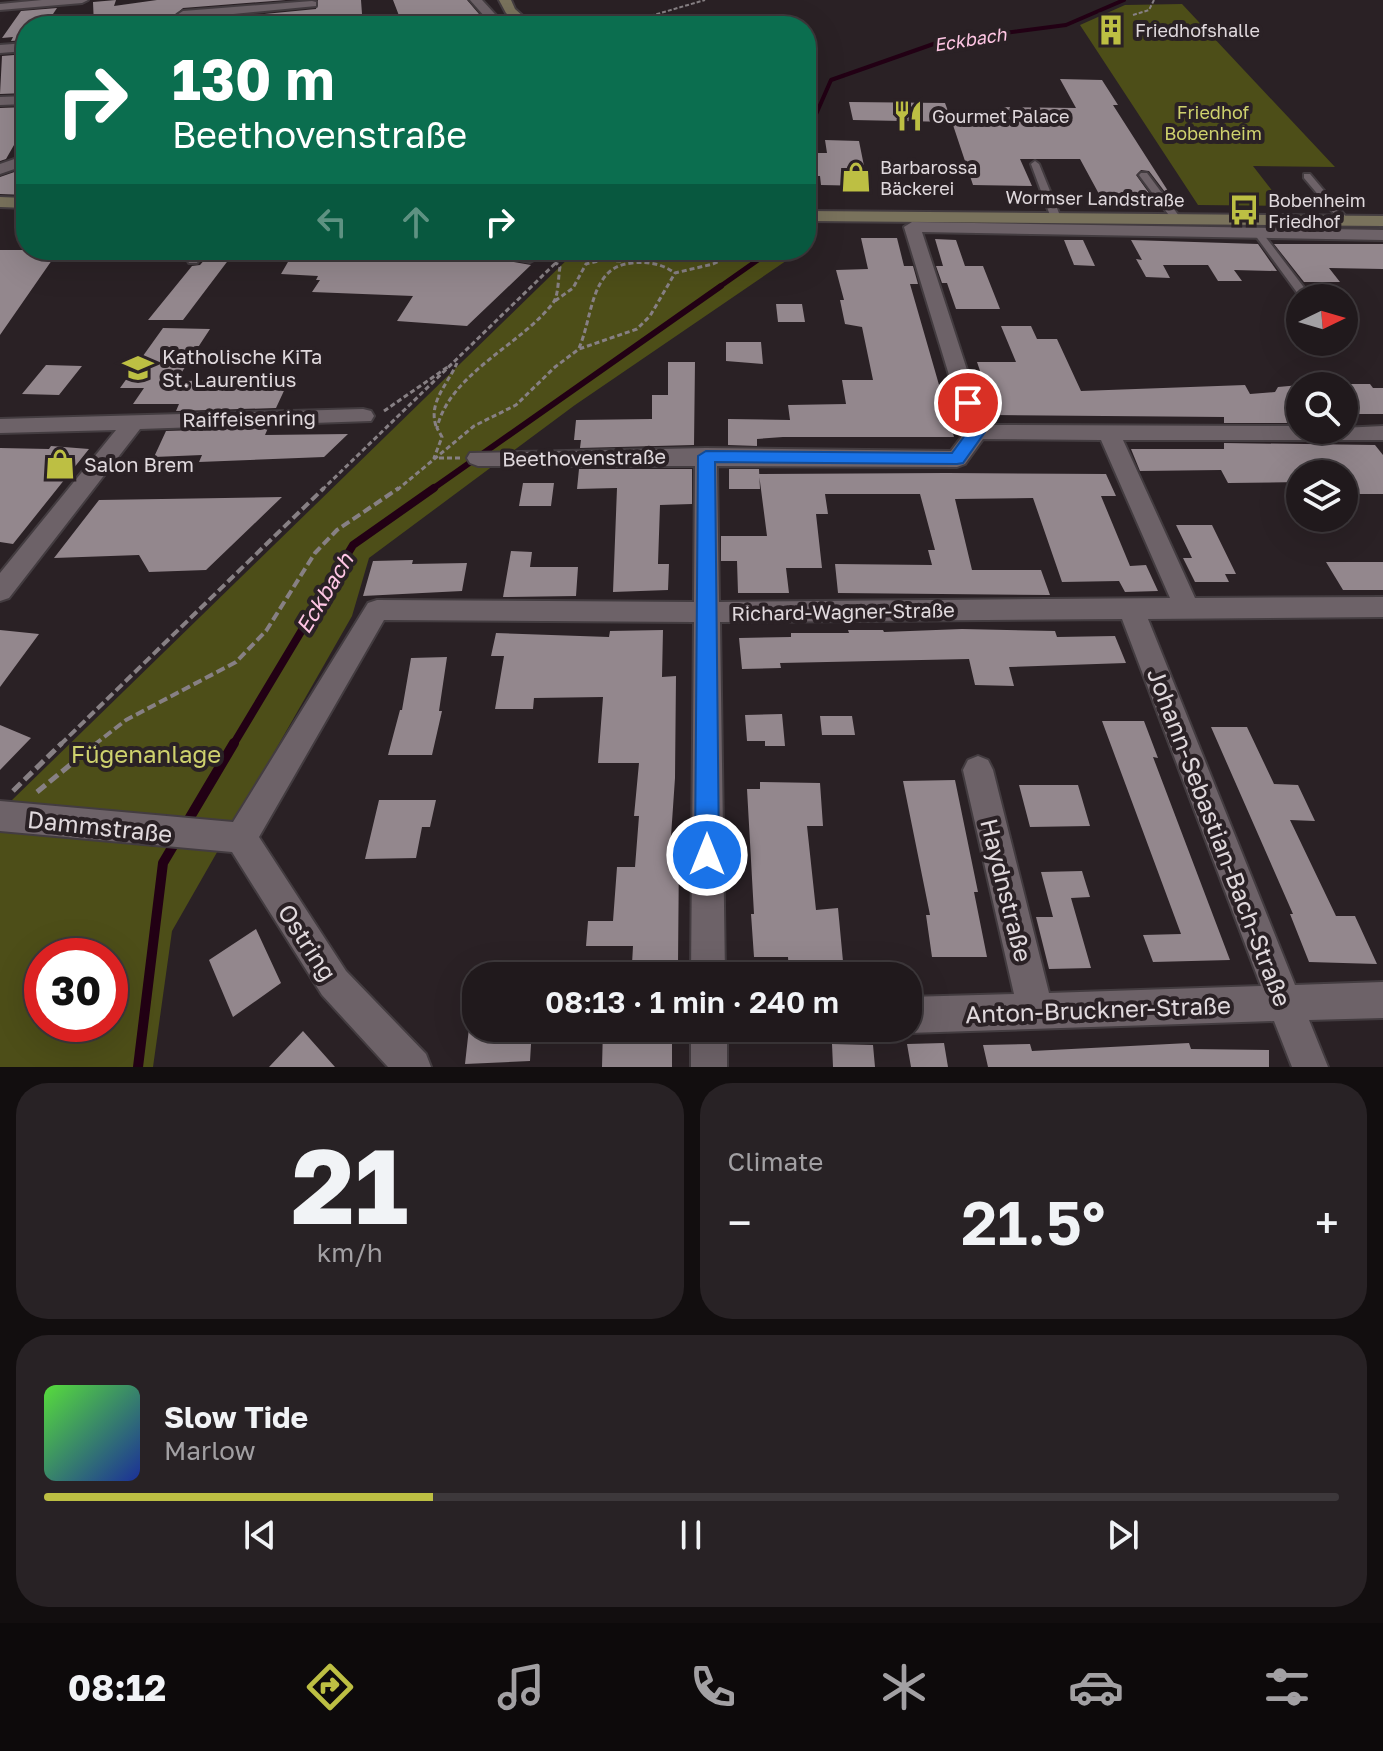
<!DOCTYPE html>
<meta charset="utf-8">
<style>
:root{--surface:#20191c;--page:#282225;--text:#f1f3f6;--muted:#a2a0a3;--line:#3d383b;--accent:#bdbf43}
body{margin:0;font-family:"Golos Text",sans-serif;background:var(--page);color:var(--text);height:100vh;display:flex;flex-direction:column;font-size:30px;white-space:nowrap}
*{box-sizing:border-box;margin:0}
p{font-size:26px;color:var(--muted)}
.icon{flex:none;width:44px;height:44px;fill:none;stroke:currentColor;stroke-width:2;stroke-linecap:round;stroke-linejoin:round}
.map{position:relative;height:1067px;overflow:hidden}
.details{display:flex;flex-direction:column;gap:16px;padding:16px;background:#120e0f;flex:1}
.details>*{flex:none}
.hud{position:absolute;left:16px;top:16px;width:800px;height:244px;border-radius:32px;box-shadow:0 8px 32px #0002,0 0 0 2px var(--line);background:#0b6e4f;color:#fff;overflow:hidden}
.needle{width:52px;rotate:85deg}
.buttons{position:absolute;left:1286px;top:284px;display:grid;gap:16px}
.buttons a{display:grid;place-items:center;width:72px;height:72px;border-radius:50%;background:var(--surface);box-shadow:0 8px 32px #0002,0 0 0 2px var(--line);font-size:40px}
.speed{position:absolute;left:24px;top:938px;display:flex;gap:16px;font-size:40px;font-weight:700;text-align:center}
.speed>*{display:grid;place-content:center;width:104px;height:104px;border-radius:50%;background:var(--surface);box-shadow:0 8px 32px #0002,0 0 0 2px var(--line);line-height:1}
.speed .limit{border:12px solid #d22;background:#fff;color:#111}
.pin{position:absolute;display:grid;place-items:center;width:68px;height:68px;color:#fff;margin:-34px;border:4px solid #fff;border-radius:50%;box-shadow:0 2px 8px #0007}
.me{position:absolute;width:88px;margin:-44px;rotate:0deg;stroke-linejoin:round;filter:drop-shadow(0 0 6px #0008)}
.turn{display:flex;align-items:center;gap:28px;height:168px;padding:0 24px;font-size:36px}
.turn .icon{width:104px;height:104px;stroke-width:2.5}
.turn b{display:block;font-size:56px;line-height:68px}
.lanes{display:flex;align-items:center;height:76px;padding:0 24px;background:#0003;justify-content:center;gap:40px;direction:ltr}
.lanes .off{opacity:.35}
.big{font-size:60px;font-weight:600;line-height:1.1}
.details .card{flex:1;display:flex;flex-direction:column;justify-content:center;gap:12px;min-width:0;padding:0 28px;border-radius:32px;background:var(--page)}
.details .dial{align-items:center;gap:0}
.dial b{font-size:104px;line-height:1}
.song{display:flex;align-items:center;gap:24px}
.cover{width:96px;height:96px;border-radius:12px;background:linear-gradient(135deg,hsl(110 70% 55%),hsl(230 70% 35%))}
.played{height:8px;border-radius:4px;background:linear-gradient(90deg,var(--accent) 30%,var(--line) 30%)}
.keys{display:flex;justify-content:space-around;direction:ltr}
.heat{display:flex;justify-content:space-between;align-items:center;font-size:44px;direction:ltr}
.details .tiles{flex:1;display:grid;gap:16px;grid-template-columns:1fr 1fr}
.card:last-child{grid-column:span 2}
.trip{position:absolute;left:462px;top:962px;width:460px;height:80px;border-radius:32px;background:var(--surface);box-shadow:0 8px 32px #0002,0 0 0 2px var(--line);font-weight:600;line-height:80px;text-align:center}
.dock{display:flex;height:128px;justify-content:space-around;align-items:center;background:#0d0a0b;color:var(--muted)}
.dock .icon{width:56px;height:56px}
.dock .on{color:var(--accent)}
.dock b{font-size:36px;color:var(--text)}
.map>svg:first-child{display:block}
.green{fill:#4d4e18;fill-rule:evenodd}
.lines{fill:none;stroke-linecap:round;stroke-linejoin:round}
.stream-far4{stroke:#220014;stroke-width:4}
.stream-far3{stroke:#220014;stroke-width:5}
.stream-far2{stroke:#220014;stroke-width:6}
.stream-far1{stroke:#220014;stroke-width:8}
.stream{stroke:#220014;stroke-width:10}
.building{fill:#93878d}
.lane-casing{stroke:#433c40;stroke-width:4}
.street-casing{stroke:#433c40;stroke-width:4}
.secondary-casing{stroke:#433c40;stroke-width:4}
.path-far3{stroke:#878084;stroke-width:2;stroke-dasharray:4 2;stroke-linecap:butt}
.path-far2{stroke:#878084;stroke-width:3;stroke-dasharray:5 3;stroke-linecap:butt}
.path-far1{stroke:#878084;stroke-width:4;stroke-dasharray:9 4;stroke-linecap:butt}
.path{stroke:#878084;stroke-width:5;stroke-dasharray:11 5;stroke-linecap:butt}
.lane{fill:#6d6268;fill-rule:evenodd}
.street{fill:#6d6268;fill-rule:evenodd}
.secondary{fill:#79725c;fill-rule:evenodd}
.route{fill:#1a73e8;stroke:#114b97;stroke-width:2}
.labels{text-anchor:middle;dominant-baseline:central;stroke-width:8;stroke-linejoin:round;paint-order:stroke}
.far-poi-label{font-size:18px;fill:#e0d9dd;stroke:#2a2125;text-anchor:start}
.far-water-label{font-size:18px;font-style:italic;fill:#ffc6e4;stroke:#2a2125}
.far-park-label{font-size:18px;fill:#ced16d;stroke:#2a2125}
.far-street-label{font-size:18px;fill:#e0d9dd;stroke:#2a2125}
.poi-label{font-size:20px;fill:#e0d9dd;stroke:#2a2125;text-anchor:start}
.street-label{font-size:20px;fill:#e0d9dd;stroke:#2a2125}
.water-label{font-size:22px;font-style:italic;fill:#ffc6e4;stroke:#2a2125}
.near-park-label{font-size:24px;fill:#ced16d;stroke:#2a2125}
.near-street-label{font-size:24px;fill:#e0d9dd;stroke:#2a2125}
</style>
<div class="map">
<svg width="1383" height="1067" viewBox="0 0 1383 1067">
<rect width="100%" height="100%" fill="#2a2125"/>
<path class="green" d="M1182,4L1335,167L1253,166L1284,206L1198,205L1080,25L1125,5Z
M577,250H802L575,405L369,558L352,616L172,931L153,1067H0V830L158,847L176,817L11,801ZM42,956H110V1024H42Z"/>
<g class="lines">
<path class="stream-far4" d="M810,128L831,80L942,41L1066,25L1124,0"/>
<path class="stream-far3" d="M806,138L811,126
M718,288L772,250"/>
<path class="stream-far2" d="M431,490L721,286"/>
<path class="stream-far1" d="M233,745L353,545L434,488"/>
<path class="stream" d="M186,824L234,743
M138,1067L163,863L176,841"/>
</g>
<path class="building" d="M116,0L114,6L157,0H286L183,8L174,16L183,22L316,9L318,0H361L362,14L299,19V26H272V20L211,26H94L93,2Z
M393,0H467L479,14L463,16L468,26H403Z
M57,8L45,26H26V40L11,41L13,37L2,38L21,11Z
M26,54V93L0,94L2,56Z
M1060,79L1102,80L1118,105H1113L1168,191L1165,192L1149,171L1141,170L1136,175L1154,200L1149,203L1136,201L1128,194H1099L1080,159H1020L1032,186L973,185L952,122L1011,123L1003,107L1076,108Z
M849,102L945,103L952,122L853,120Z
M26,107V124L6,159L0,161V108Z
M825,140L859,141L868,186L821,185L820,176H813L811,157H818L817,153H827Z
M26,168V195L0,194V177Z
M861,238H897L904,266H913L918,284H910L954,437H783L757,439V446L728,445V419L790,420L788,405L846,404L842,380H873L862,327L845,324L840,300H844L836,270L868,269Z
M935,239L956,240L965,266H983L1000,309H956L947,283H942L936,266H943Z
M1064,240H1083L1095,266L1074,265Z
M1131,240L1258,244L1277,271L1234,270L1242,281H1218L1208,265H1163L1170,278L1146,277L1136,259L1142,260Z
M1274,244H1383V269L1329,268L1340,282H1304Z
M0,250H59L0,335Z
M213,250H236L183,320H148L192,266L200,265Z
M313,250H481L486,257L531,265L467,326L397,321L413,296L312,292L320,280H316L318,276L281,274L292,255L309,256Z
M776,304H802L805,322H778Z
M1001,326H1031L1037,339H1057L1081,391L1245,385L1250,394L1275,392L1278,387L1300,385V423H1224V417L995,415L977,362H1016Z
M163,328L210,329L176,381L289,380L276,408L176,411L179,404H133L144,388H120Z
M726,342H761L763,364L726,361Z
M668,362H695L694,445L580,448L581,440H574L576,420L652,419V395H668Z
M46,365L82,366L59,395L22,394Z
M1344,384H1370L1373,388H1383V414H1344Z
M268,428L265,435L348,434L324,457L199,462L202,455L154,457L166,431Z
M1224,443L1375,445L1383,455V494H1349L1344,487V474H1300V482L1228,483L1221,470L1140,471L1131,449H1224Z
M51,446L89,449L13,544L0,542V448L49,449Z
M579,469H692V504L660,505L658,564H669L668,590L613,592L617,488L577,489Z
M729,469H759L760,489H729Z
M947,473L1106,474L1116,496H1101L1130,566L1146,565L1158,591L1125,592L1119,581L1062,582L1033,498L955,499L972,570H1041L1050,595L838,593L835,564L932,565L928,550H935L920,494H825L828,514H816L822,568H786L789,593H738L737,561H721V536H767L759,474Z
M523,483H554L551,506H519Z
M282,497L206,570L149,572L139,555L54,558L99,500Z
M1176,525H1212L1236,574H1225L1229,582H1195L1183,558H1192Z
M511,551L532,552L530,567H578L576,596L503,597Z
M413,560L412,564L467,563L462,591L363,596L373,561Z
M1326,562H1383V590H1343Z
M962,629L1055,631L1057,637L1115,636L1126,663L1009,667L1014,686L975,685L969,659L780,663L781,668L742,669L739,638L791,637V633H849L848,630H883L884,632Z
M0,630L39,634L0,687Z
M663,630L662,677L676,676L675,778L670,851H679L678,964H632L633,946H586L588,921H613L617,867H635L639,816H634L639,763H598L603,697L534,698L533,709H495L504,656H491L496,633L609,637L610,631Z
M447,657L439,711H442L432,755H388L400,710H402L411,658Z
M782,714L785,746H765V741H747L745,715Z
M820,716H852L855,735H822Z
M1102,721H1144L1158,758L1153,757L1230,960L1153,962L1143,935L1181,934Z
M0,725L31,738L0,770Z
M1211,727H1247L1274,784L1298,785L1315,821L1290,820L1336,916H1355L1377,964L1309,962L1290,914H1293Z
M955,780L978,892H974L987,957H932L926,915H930L903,781Z
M760,782L820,783L823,826H807L816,910L838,908L844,972H789L788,957H754L751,914H754L747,789H760Z
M1019,785H1078L1090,826L1030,827Z
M379,800H436L430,827H422L416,858L365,859Z
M1082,871L1090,897L1071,898L1091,968L1049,969L1036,917H1053L1041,872Z
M256,929L281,983L233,1017L209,960Z
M469,1028H532L530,1061L465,1064Z
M603,1028H672V1067H602Z
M303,1031L335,1067H269Z
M944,1043L948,1067H911L907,1044Z
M1189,1043L1191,1049L1269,1050V1067H988L983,1045L1030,1044L1032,1051Z
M832,1044L873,1045L875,1067H833Z"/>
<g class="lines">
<g class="lane-casing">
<path id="lane" d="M1035,161L1039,164L1061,218L1059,220L1051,218L1031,164Z
M1141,173H1147L1182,220L1180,222H1174L1139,175Z
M1304,174H1310L1348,219V223H1342L1304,178Z
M1255,231H1261L1312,298H1301L1255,235Z
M195,250H205L197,263H189L188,261Z"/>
</g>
<g class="street-casing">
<path id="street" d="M42,0H88L82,3L0,10V4Z
M470,0H482L506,26H493Z
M312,1L316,2V6L183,19L177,15L183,11Z
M26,43V51L0,53V45Z
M26,96V104L0,105V97Z
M26,155V165L0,174V164Z
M912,222L1383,230V240L922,232L985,425L1300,426V430L1383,426V440H1123L1195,598L1383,597V617L1148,619L1295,985L1383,982V1018L1309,1020L1328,1067H1292L1274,1021L908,1033L897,1028H908V997L1014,994L963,770L968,760L978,756L988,760L993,770L1049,993L1261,986L1122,619L720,622L725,976H691L694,622L384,620L259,837L346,971L426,1054L431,1067H388L322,995L232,852L0,831V801L233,822L368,603L377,600L694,602L695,466H478L470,463L467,458L470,453L706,448L951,451L966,431L904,227ZM983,439L1101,440L1170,598L719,602L717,466L957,467L965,464Z
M484,250L536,253L539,257L530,262L487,254Z
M363,409L371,411L374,416L371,421L140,429L9,598L0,601V573L116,430L0,433V419Z
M691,1028H727V1067H691Z"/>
</g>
<g class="secondary-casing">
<path id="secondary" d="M499,0H511L515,9L534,26H521L506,13Z
M0,197L26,198V208L0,207Z
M806,211L1383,216V226L806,221Z"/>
</g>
<path class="path-far3" d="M1133,15L1149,10L1154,0
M543,18L550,26
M616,26L705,0"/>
<path class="path-far2" d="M555,301L573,288L586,264L602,260L621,261
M579,348C593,317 590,266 632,263C648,261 662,264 675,273
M384,411L452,364
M436,426C428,402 448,384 457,363
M460,458H434L442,437L437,428C450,373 521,345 553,303C559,295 558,277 560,267L555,262
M322,490L569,250
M397,490L474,426L516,405L555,367L579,349L637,329L650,316L675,273L713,264L743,250"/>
<path class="path-far1" d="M60,745L324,488
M94,745L126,720L236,662L266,631L315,553L337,530L399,488"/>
<path class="path" d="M13,791L62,743
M37,792L97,743"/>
<use href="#lane" class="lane"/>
<use href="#street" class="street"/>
<use href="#secondary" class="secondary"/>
</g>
<path class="route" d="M968,397L976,403L985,432L963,463L957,464L715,462L719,855L716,863L707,867L699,863L695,855L698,456L706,451L952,453L968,431L960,403Z"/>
<defs>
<g id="building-bare" transform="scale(2.4)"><path d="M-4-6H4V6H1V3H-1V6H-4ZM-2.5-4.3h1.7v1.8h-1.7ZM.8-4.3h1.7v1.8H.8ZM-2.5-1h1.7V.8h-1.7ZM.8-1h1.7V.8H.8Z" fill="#bdbf43" stroke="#2a2125" stroke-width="2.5" paint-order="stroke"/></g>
<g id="restaurant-bare" transform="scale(2.4)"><path d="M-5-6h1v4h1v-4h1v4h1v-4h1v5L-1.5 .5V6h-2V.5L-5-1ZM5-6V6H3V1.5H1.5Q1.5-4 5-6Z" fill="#bdbf43" stroke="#2a2125" stroke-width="2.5" paint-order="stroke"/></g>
<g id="shop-bare" transform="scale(2.4)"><path d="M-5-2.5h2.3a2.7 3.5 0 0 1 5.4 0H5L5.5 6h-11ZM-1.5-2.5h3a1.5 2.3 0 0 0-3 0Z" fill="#bdbf43" stroke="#2a2125" stroke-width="2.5" paint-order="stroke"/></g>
<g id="bus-bare" transform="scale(2.4)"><path d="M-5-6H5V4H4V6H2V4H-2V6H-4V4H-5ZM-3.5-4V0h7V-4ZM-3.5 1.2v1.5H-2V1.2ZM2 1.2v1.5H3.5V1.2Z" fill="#bdbf43" stroke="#2a2125" stroke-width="2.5" paint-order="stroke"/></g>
<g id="school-bare" transform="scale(2.4)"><path d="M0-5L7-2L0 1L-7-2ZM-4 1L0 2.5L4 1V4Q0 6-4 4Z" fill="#bdbf43" stroke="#2a2125" stroke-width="2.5" paint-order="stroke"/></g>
</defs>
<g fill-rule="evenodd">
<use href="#building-bare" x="1111" y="30"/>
<use href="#restaurant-bare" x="908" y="116"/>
<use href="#shop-bare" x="856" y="177"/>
<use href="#bus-bare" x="1244" y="210"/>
<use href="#school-bare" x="138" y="368"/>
<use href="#shop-bare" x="60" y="464"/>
</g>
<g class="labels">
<g class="far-poi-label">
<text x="1135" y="30">Friedhofshalle</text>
<text x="932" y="116">Gourmet Palace</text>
<text x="880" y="167">Barbarossa<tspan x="880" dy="21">Bäckerei</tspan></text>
<text x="1268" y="200">Bobenheim<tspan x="1268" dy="21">Friedhof</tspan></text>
</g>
<g class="far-water-label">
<text transform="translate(970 39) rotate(-9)">Eckbach</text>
</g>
<g class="far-park-label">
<text x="1213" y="112">Friedhof<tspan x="1213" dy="21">Bobenheim</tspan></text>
</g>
<g class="far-street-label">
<text transform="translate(1095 198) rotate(1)">Wormser Landstraße</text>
</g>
<g class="poi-label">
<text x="162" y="356">Katholische KiTa<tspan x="162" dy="23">St. Laurentius</tspan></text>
<text x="84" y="464">Salon Brem</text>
</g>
<g class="street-label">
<text transform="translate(249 418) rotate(-1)">Raiffeisenring</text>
<text transform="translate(584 457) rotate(-1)">Beethovenstraße</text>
<text transform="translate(843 611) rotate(-1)">Richard-Wagner-Straße</text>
</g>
<g class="water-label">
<text transform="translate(324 593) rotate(-59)">Eckbach</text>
</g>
<g class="near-park-label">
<text x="146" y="753">Fügenanlage</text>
</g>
<g class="near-street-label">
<text transform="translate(100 826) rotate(6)">Dammstraße</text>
<text transform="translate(1220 837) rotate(69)">Johann-Sebastian-Bach-Straße</text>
<text transform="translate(1007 890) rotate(76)">Haydnstraße</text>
<text transform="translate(308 942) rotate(57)">Ostring</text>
<text transform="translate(1098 1009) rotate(-2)">Anton-Bruckner-Straße</text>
</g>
</g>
</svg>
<div class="buttons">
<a><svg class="needle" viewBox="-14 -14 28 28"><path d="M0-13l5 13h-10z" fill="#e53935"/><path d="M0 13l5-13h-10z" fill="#a2a0a3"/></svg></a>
<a><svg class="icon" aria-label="search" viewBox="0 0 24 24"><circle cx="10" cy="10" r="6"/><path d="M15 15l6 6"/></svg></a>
<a><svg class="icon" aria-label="layers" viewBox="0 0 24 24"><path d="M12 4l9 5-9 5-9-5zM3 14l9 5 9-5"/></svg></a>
</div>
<div class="speed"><div class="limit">30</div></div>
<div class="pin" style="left:968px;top:403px;background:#d93025"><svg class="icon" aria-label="arrive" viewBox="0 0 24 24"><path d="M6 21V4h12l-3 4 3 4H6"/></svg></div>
<svg class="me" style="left:707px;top:855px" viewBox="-20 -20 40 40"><circle r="17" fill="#1a73e8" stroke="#fff" stroke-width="3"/><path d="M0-11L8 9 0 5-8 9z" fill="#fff"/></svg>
<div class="trip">08:13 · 1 min · 240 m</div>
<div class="hud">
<div class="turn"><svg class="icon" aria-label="right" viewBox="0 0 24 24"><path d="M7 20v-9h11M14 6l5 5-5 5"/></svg><div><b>130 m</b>Beethovenstraße</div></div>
<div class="lanes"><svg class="icon off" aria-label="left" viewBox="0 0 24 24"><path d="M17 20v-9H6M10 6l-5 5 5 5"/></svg><svg class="icon off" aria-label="ahead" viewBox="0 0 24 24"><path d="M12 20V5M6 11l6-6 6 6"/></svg><svg class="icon" aria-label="right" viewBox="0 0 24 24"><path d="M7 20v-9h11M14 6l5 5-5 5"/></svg></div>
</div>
</div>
<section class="details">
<div class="tiles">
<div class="card dial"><b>21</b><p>km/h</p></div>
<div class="card"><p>Climate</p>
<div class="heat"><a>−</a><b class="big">21.5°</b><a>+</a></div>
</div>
<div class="card">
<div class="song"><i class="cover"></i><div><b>Slow Tide</b><p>Marlow</p></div></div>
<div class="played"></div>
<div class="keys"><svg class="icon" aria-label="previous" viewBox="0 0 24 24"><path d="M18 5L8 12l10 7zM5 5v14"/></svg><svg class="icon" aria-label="pause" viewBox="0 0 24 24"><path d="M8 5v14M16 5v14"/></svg><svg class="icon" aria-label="next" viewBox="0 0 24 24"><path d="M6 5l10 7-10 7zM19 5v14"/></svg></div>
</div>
</div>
</section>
<nav class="dock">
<b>08:12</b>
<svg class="icon on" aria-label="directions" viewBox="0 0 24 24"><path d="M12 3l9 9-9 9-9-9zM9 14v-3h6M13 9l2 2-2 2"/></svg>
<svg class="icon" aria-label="music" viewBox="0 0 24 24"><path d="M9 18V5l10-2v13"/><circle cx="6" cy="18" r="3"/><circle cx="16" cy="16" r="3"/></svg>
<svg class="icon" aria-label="phone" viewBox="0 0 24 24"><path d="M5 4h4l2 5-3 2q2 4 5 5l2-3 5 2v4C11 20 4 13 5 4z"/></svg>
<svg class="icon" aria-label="climate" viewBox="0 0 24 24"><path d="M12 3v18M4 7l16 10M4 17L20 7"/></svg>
<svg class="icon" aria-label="car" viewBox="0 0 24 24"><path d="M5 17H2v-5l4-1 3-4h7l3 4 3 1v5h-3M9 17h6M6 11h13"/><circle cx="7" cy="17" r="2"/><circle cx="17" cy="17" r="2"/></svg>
<svg class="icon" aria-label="filters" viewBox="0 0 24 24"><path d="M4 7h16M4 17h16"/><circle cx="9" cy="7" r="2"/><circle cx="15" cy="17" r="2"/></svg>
</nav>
